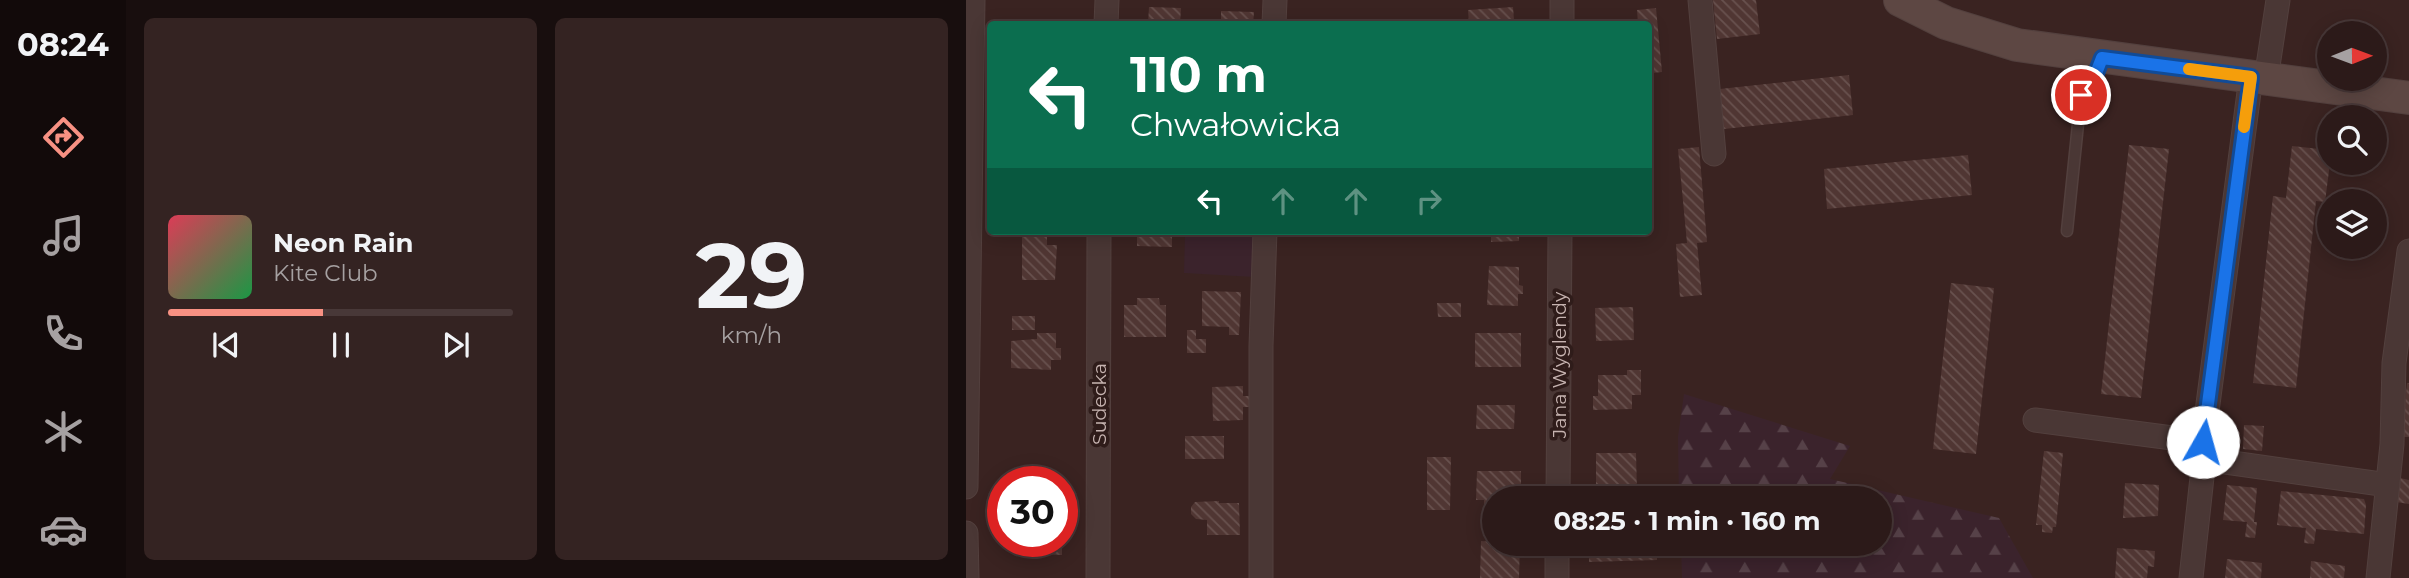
<!DOCTYPE html>
<meta charset="utf-8">
<style>
:root{--surface:#2c1a19;--page:#342322;--text:#f1f3f6;--muted:#a6a1a2;--line:#483838;--accent:#f89183}
body{margin:0;font-family:Montserrat,sans-serif;background:var(--page);color:var(--text);height:100vh;display:flex;flex-direction:column;font-size:26px;white-space:nowrap}
*{box-sizing:border-box;margin:0}
p{font-size:23px;color:var(--muted)}
.icon{flex:none;width:38px;height:38px;fill:none;stroke:currentColor;stroke-width:2;stroke-linecap:round;stroke-linejoin:round}
.map{position:relative;flex:1;overflow:hidden}
.panel{display:flex;flex-direction:column;gap:18px;padding:18px;background:#180e0e;width:840px}
.panel>*{flex:none}
.banner{position:absolute;left:21px;top:21px;width:665px;height:214px;border-radius:7px;box-shadow:0 4px 18px #0003,0 0 0 2px var(--line);background:#0b6e4f;color:#fff;overflow:hidden}
.needle{width:46px;rotate:89deg}
.buttons{position:absolute;left:1351px;top:21px;display:grid;gap:14px}
.buttons a{display:grid;place-items:center;width:70px;height:70px;border-radius:50%;background:var(--surface);box-shadow:0 4px 18px #0003,0 0 0 2px var(--line);font-size:35px}
.speed{position:absolute;left:21px;top:466px;display:flex;gap:14px;font-size:35px;font-weight:700;text-align:center}
.speed>*{display:grid;place-content:center;width:91px;height:91px;border-radius:50%;background:var(--surface);box-shadow:0 4px 18px #0003,0 0 0 2px var(--line);line-height:1}
.speed .limit{border:10px solid #d22;background:#fff;color:#111}
.pin{position:absolute;display:grid;place-items:center;width:60px;height:60px;color:#fff;margin:-30px;border:4px solid #fff;border-radius:50%;box-shadow:0 2px 7px #0007}
.me{position:absolute;width:77px;margin:-38px;rotate:7deg;stroke-linejoin:round;filter:drop-shadow(0 0 5px #0008)}
.turn{display:flex;align-items:center;gap:24px;height:147px;padding:0 28px;font-size:32px}
.turn .icon{width:91px;height:91px;stroke-width:2.5}
.turn b{display:block;font-size:49px;line-height:60px}
.lanes{display:flex;align-items:center;height:66px;padding:0 28px;background:#0003;justify-content:center;gap:35px;direction:ltr}
.lanes .off{opacity:.35}
.panel .widget{flex:1;display:flex;flex-direction:column;justify-content:center;gap:10px;min-width:0;padding:0 24px;border-radius:10px;background:var(--page)}
.panel .dial{align-items:center;gap:0}
.dial b{font-size:91px;line-height:1}
.song{display:flex;align-items:center;gap:21px}
.cover{width:84px;height:84px;border-radius:10px;background:linear-gradient(135deg,hsl(350 70% 55%),hsl(140 70% 35%))}
.played{height:7px;border-radius:4px;background:linear-gradient(90deg,var(--accent) 45%,var(--line) 45%)}
.keys{display:flex;justify-content:space-around;direction:ltr}
.panel .tiles{flex:1;display:grid;gap:18px;grid-template-columns:repeat(2,1fr)}
.trip{position:absolute;left:516px;top:486px;width:410px;height:70px;border-radius:35px;background:var(--surface);box-shadow:0 4px 18px #0003,0 0 0 2px var(--line);font-weight:700;line-height:70px;text-align:center}
main{display:flex;flex:1;min-height:0}
.dock{display:flex;flex-direction:column;width:126px;justify-content:space-around;align-items:center;background:#120a0a;color:var(--muted)}
.dock .icon{width:49px;height:49px}
.dock .active{color:var(--accent)}
.dock b{font-size:32px;color:var(--text)}
.map>svg:first-child{display:block}
.green{fill:#3b232c}
.forest{fill:url(#forest-firs)}
.building{fill:url(#building-back-hatch)}
.lines{fill:none;stroke-linecap:round;stroke-linejoin:round}
.lane-casing{stroke:#53403e;stroke-width:13}
.street-casing{stroke:#53403e;stroke-width:25}
.secondary-casing{stroke:#53403e;stroke-width:34}
.lane{stroke:#4a3735;stroke-width:10}
.street{stroke:#4a3735;stroke-width:23}
.secondary{stroke:#5d4743;stroke-width:32}
.route-casing{stroke:#114b97;stroke-width:18}
.route{stroke:#1a73e8;stroke-width:12}
.slow{stroke:#f59e0b;stroke-width:12}
.labels{text-anchor:middle;dominant-baseline:central;stroke-width:7;stroke-linejoin:round;paint-order:stroke}
.street-label{font-size:19px;fill:#c6b3b0;stroke:#2f1c1a}
</style>
<main>
<nav class="dock">
<b>08:24</b>
<svg class="icon active" aria-label="directions" viewBox="0 0 24 24"><path d="M12 3l9 9-9 9-9-9zM9 14v-3h6M13 9l2 2-2 2"/></svg>
<svg class="icon" aria-label="music" viewBox="0 0 24 24"><path d="M9 18V5l10-2v13"/><circle cx="6" cy="18" r="3"/><circle cx="16" cy="16" r="3"/></svg>
<svg class="icon" aria-label="phone" viewBox="0 0 24 24"><path d="M5 4h4l2 5-3 2q2 4 5 5l2-3 5 2v4C11 20 4 13 5 4z"/></svg>
<svg class="icon" aria-label="climate" viewBox="0 0 24 24"><path d="M12 3v18M4 7l16 10M4 17L20 7"/></svg>
<svg class="icon" aria-label="car" viewBox="0 0 24 24"><path d="M5 17H2v-5l4-1 3-4h7l3 4 3 1v5h-3M9 17h6M6 11h13"/><circle cx="7" cy="17" r="2"/><circle cx="17" cy="17" r="2"/></svg>
</nav>
<section class="panel">
<div class="tiles">
<div class="widget">
<div class="song"><i class="cover"></i><div><b>Neon Rain</b><p>Kite Club</p></div></div>
<div class="played"></div>
<div class="keys"><svg class="icon" aria-label="previous" viewBox="0 0 24 24"><path d="M18 5L8 12l10 7zM5 5v14"/></svg><svg class="icon" aria-label="pause" viewBox="0 0 24 24"><path d="M8 5v14M16 5v14"/></svg><svg class="icon" aria-label="next" viewBox="0 0 24 24"><path d="M6 5l10 7-10 7zM19 5v14"/></svg></div>
</div>
<div class="widget dial"><b>29</b><p>km/h</p></div>
</div>
</section>
<div class="map">
<svg width="1443" height="578" viewBox="0 0 1443 578">
<defs>
<pattern id="forest-firs" width="22" height="20" patternUnits="userSpaceOnUse" patternTransform="scale(1.75)"><rect width="22" height="20" fill="#3b232c"/><path d="M5 1l3.5 6h-7zM16 11l3.5 6h-7z" fill="#564148"/></pattern>
<pattern id="building-back-hatch" width="6" height="6" patternUnits="userSpaceOnUse" patternTransform="scale(1.75)"><rect width="6" height="6" fill="#503633"/><path d="M-1 5l2 2M0 0l6 6M5-1l2 2" fill="none" stroke="#68514e"/></pattern>
</defs>
<rect width="100%" height="100%" fill="#3a2321"/>
<path class="green" d="M219,231H290L288,277L218,273Z"/>
<path class="forest" d="M718,394L884,446L864,479L1033,518L1067,578H716L715,544H914V499H713L712,437Z"/>
<path class="building" d="M747,0H790L794,34L751,39Z
M183,7L215,8L214,24H182Z
M547,7L548,20L561,19V24H503L502,10Z
M690,8L696,72L686,73L682,50V24H672L671,10Z
M255,11L288,12L287,24H255Z
M883,75L887,115L758,129L754,89Z
M1163,145L1203,149L1175,398L1135,394Z
M1326,146L1363,150L1364,163L1359,202L1350,201L1330,388L1287,383L1307,196L1320,198Z
M733,147L741,242L731,243L736,295L714,297L710,244L721,243L712,149Z
M1002,155L1006,195L861,209L858,169Z
M75,231H81V245H91L89,280H56V233Z
M171,231H206V247L171,246Z
M525,231H553V241L525,242Z
M523,266L553,267V285L557,286V294H552V306L521,305Z
M985,283L1028,288L1010,454L967,449Z
M236,291L275,292L273,335H263V327L236,326Z
M171,298H193L194,305H200V337H158V305H171Z
M471,303H495V317H472Z
M667,307L668,340L630,341L629,308Z
M46,316H69V330H46Z
M221,330H230V339H240V353H221Z
M71,333H90V348H95V360H85V370L45,368V341L71,339Z
M509,333H555V367H509Z
M661,370H675V395H666V409L627,410V396H632V375H661Z
M1441,383H1443V437H1436Z
M277,386V396H283L284,407H277V420L247,421L246,387Z
M511,405H549L548,429H510Z
M1278,425L1298,426L1296,451L1277,449Z
M219,436H258V459H219Z
M1078,451L1097,453L1090,527H1087L1086,533L1076,532V525H1070Z
M630,453H670L671,492H630Z
M461,457H485L484,510H461Z
M511,471H555V499H528V515H518V500H510Z
M1434,478L1443,480V504L1430,502Z
M1159,483L1193,485L1192,516L1157,518Z
M1261,485L1291,488L1288,522H1291L1289,538L1279,537L1281,522L1257,520Z
M1315,491L1398,499L1400,505L1398,534L1350,529L1348,544L1338,543L1340,528L1311,525Z
M253,501V503H273L274,535H241V520L230,519L225,514V507L229,502Z
M96,525H103V541H96Z
M63,541H96V555L63,554Z
M515,541L528,542V544H554L553,578H514Z
M623,544H691V560L623,562Z
M1151,548L1189,551L1188,567L1182,566L1181,578H1149Z
M1261,559L1296,563L1295,578H1259Z
M1345,561L1379,566L1378,578H1344Z"/>
<g class="lines">
<g class="lane-casing">
<path id="lane" d="M1101,231L1115,95L1127,81L1135,60"/>
</g>
<g class="street-casing">
<path id="street" d="M734,0L748,154
M140,24L141,0
M308,24L309,0
M596,24V0
M1300,79L1312,0
M1069,420L1237,442
M1238,459L1422,485
M0,487L7,0
M592,499L594,231
M0,533L1,578
M132,578L133,231
M295,578V346L299,231
M591,578V544
M1225,578L1238,459L1237,442L1285,77
M1412,578L1426,444L1428,363L1443,251"/>
</g>
<g class="secondary-casing">
<path id="secondary" d="M934,0L980,23L1051,45L1443,98"/>
</g>
<use href="#lane" class="lane"/>
<use href="#street" class="street"/>
<use href="#secondary" class="secondary"/>
</g>
<g class="lines">
<g class="route-casing">
<path id="route" d="M1115,95L1127,81L1136,58L1285,77L1237,442"/>
</g>
<use href="#route" class="route"/>
<path class="slow" d="M1223,69L1285,77L1278,127"/>
</g>
<g class="labels">
<g class="street-label">
<text transform="translate(593 365) rotate(-90)">Jana Wyglendy</text>
<text transform="translate(133 404) rotate(-90)">Sudecka</text>
</g>
</g>
</svg>
<div class="buttons">
<a><svg class="needle" viewBox="-14 -14 28 28"><path d="M0-13l5 13h-10z" fill="#e53935"/><path d="M0 13l5-13h-10z" fill="#a6a1a2"/></svg></a>
<a><svg class="icon" aria-label="search" viewBox="0 0 24 24"><circle cx="10" cy="10" r="6"/><path d="M15 15l6 6"/></svg></a>
<a><svg class="icon" aria-label="layers" viewBox="0 0 24 24"><path d="M12 4l9 5-9 5-9-5zM3 14l9 5 9-5"/></svg></a>
</div>
<div class="speed"><div class="limit">30</div></div>
<div class="pin" style="left:1115px;top:95px;background:#d93025"><svg class="icon" aria-label="arrive" viewBox="0 0 24 24"><path d="M6 21V4h12l-3 4 3 4H6"/></svg></div>
<svg class="me" style="left:1237px;top:442px" viewBox="-20 -20 40 40"><circle r="19" fill="#fff"/><path d="M0-13L10 11 0 6-10 11z" fill="#1a73e8"/></svg>
<div class="trip">08:25 · 1 min · 160 m</div>
<div class="banner">
<div class="turn"><svg class="icon" aria-label="left" viewBox="0 0 24 24"><path d="M17 20v-9H6M10 6l-5 5 5 5"/></svg><div><b>110 m</b>Chwałowicka</div></div>
<div class="lanes"><svg class="icon" aria-label="left" viewBox="0 0 24 24"><path d="M17 20v-9H6M10 6l-5 5 5 5"/></svg><svg class="icon off" aria-label="ahead" viewBox="0 0 24 24"><path d="M12 20V5M6 11l6-6 6 6"/></svg><svg class="icon off" aria-label="ahead" viewBox="0 0 24 24"><path d="M12 20V5M6 11l6-6 6 6"/></svg><svg class="icon off" aria-label="right" viewBox="0 0 24 24"><path d="M7 20v-9h11M14 6l5 5-5 5"/></svg></div>
</div>
</div>
</main>
